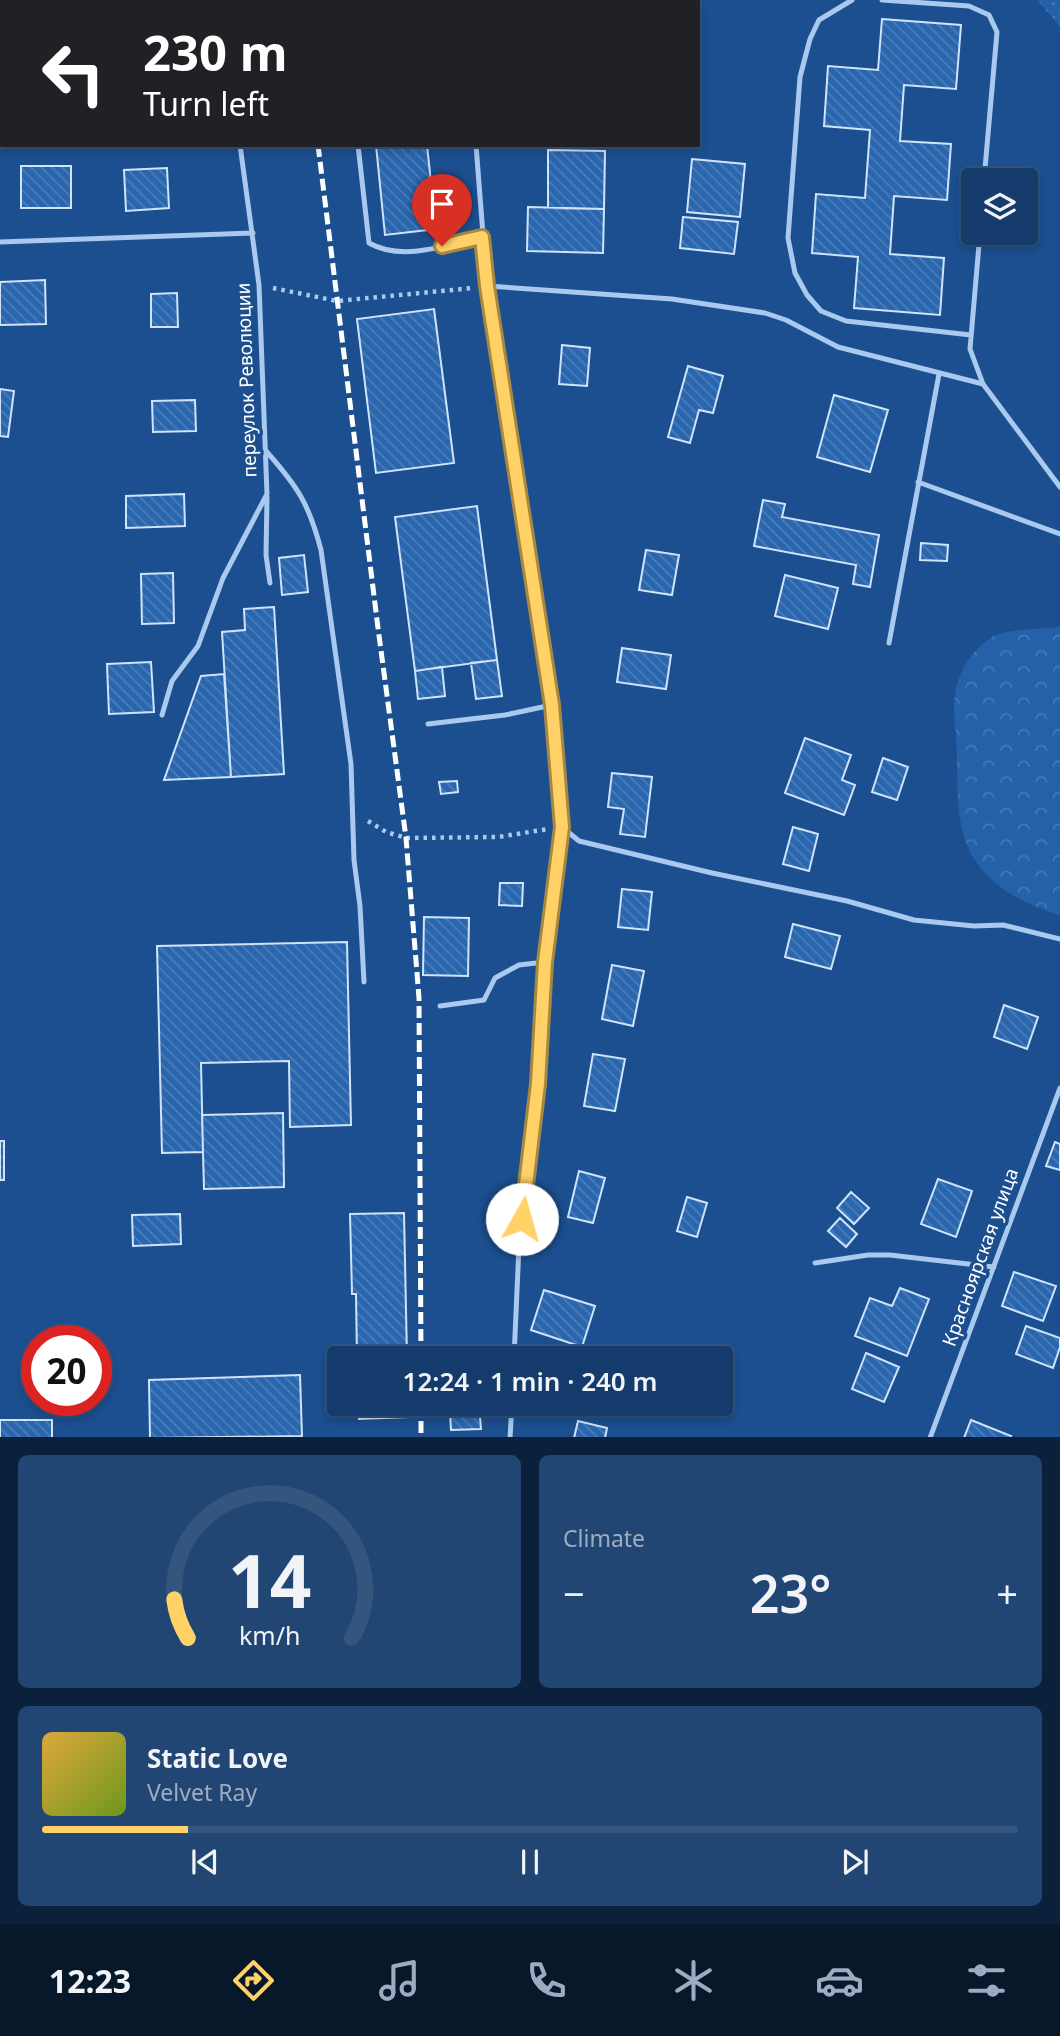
<!DOCTYPE html>
<meta charset="utf-8">
<style>
:root{--surface:#143b6b;--page:#214673;--text:#f1f3f6;--muted:#9dadc1;--line:#33557e;--accent:#ffd166}
body{margin:0;font-family:"Noto Sans",sans-serif;background:var(--page);color:var(--text);height:100vh;display:flex;flex-direction:column;font-size:26px;white-space:nowrap}
*{box-sizing:border-box;margin:0}
p{font-size:23px;color:var(--muted)}
.icon{flex:none;width:38px;height:38px;fill:none;stroke:currentColor;stroke-width:2;stroke-linecap:round;stroke-linejoin:round}
.map{position:relative;height:1437px;overflow:hidden}
.side{display:flex;flex-direction:column;gap:18px;padding:18px;background:#0b203b;flex:1}
.side>*{flex:none}
.banner{position:absolute;left:0px;top:0px;width:700px;height:147px;box-shadow:0 4px 10px #0003,0 0 0 2px var(--line);background:#202124;color:#fff;overflow:hidden}
.tools{position:absolute;left:961px;top:168px;display:grid;gap:14px}
.tools a{display:grid;place-items:center;width:77px;height:77px;border-radius:7px;background:var(--surface);box-shadow:0 4px 10px #0003,0 0 0 2px var(--line);font-size:35px}
.speed{position:absolute;left:21px;top:1325px;display:flex;gap:14px;font-size:35px;font-weight:700;text-align:center}
.speed>*{display:grid;place-content:center;width:91px;height:91px;border-radius:50%;background:var(--surface);box-shadow:0 4px 10px #0003,0 0 0 2px var(--line);line-height:1}
.speed .limit{border:10px solid #d22;background:#fff;color:#111}
.pin{position:absolute;display:grid;place-items:center;width:60px;height:60px;color:#fff;margin:-72px -30px;border-radius:50% 50% 50% 0;rotate:-45deg;box-shadow:0 0 7px #0007}
.pin .icon{rotate:45deg}
.me{position:absolute;width:77px;margin:-38px;rotate:7deg;stroke-linejoin:round;filter:drop-shadow(0 0 5px #0008)}
.turn{display:flex;align-items:center;gap:24px;height:147px;padding:0 28px;font-size:32px}
.turn .icon{width:91px;height:91px;stroke-width:2.5}
.turn b{display:block;font-size:49px;line-height:60px}
.big{font-size:52px;font-weight:600;line-height:1.1}
.side .widget{flex:1;display:flex;flex-direction:column;justify-content:center;gap:10px;min-width:0;padding:0 24px;border-radius:10px;background:var(--page)}
.side .dial{align-items:center;gap:0}
.dial svg{height:182px;overflow:visible;fill:none;stroke:var(--line);stroke-width:7;stroke-linecap:round;text-anchor:middle}
.dial text{fill:var(--text);stroke:none}
.song{display:flex;align-items:center;gap:21px}
.cover{width:84px;height:84px;border-radius:10px;background:linear-gradient(135deg,hsl(40 70% 55%),hsl(80 70% 35%))}
.played{height:7px;border-radius:4px;background:linear-gradient(90deg,var(--accent) 15%,var(--line) 15%)}
.keys{display:flex;justify-content:space-around;direction:ltr}
.heat{display:flex;justify-content:space-between;align-items:center;font-size:38px;direction:ltr}
.side .tiles{flex:1;display:grid;gap:18px;grid-template-columns:1fr 1fr}
.widget:last-child{grid-column:span 2}
.trip{position:absolute;left:327px;top:1346px;width:406px;height:70px;border-radius:7px;background:var(--surface);box-shadow:0 4px 10px #0003,0 0 0 2px var(--line);font-weight:600;line-height:70px;text-align:center}
.tab-bar{display:flex;height:112px;justify-content:space-around;align-items:center;background:#08182b;color:var(--muted)}
.tab-bar .icon{width:49px;height:49px}
.tab-bar .selected{color:var(--accent)}
.tab-bar b{font-size:32px;color:var(--text)}
.map>svg:first-child{display:block}
.grass{fill:url(#grass-dots)}
.forest{fill:url(#forest-crowns)}
.building{fill:url(#building-back-hatch);stroke:#cfe3fa;stroke-width:2}
.lines{fill:none;stroke-linecap:round;stroke-linejoin:round}
.path{stroke:#a9c9ee;stroke-width:4.5;stroke-dasharray:3.5 5;stroke-linecap:butt}
.service{stroke:#a9c9ee;stroke-width:5}
.rail{stroke:#fff;stroke-width:5;stroke-dasharray:12 5;stroke-linecap:butt}
.route-casing{stroke:#a68842;stroke-width:18}
.route{stroke:#ffd166;stroke-width:12}
.labels{text-anchor:middle;dominant-baseline:central;stroke-width:7;stroke-linejoin:round;paint-order:stroke}
.street-label{font-size:19px;fill:#fff;stroke:#1b4f8f}
</style>
<div class="map">
<svg width="1060" height="1438" viewBox="0 0 1060 1438">
<defs>
<pattern id="grass-dots" width="8" height="8" patternUnits="userSpaceOnUse" patternTransform="scale(1.75)"><rect width="8" height="8" fill="#2461a8"/><path d="M2 2h.1M6 6h.1" fill="none" stroke="#4579b5" stroke-width="1.8" stroke-linecap="round"/></pattern>
<pattern id="forest-crowns" width="20" height="18" patternUnits="userSpaceOnUse" patternTransform="scale(1.75)"><rect width="20" height="18" fill="#2461a8"/><path d="M2 6a3 3 0 1 1 6 0M12 15a3 3 0 1 1 6 0" fill="none" stroke="#4579b5"/></pattern>
<pattern id="building-back-hatch" width="6" height="6" patternUnits="userSpaceOnUse" patternTransform="scale(1.75)"><rect width="6" height="6" fill="#2a66ad"/><path d="M-1 5l2 2M0 0l6 6M5-1l2 2" fill="none" stroke="#4a7db9"/></pattern>
</defs>
<rect width="100%" height="100%" fill="#1b4f8f"/>
<path class="grass" d="M1037,0H1060V26Z"/>
<path class="forest" d="M1060,627V915C1029,906 995,890 976,862C952,826 959,777 956,737C954,718 952,696 959,678C965,662 977,646 992,637C1007,629 1042,629 1060,627Z"/>
<path class="building" d="M110,0H153L154,2H110Z
M654,0H685L653,2Z
M882,19L961,25L956,89L904,85L900,141L951,144L947,200L894,196L890,254L944,258L940,315L854,308L858,257L812,253L816,194L865,198L870,130L824,126L828,66L878,70Z
M376,145H427L436,229L385,235Z
M548,150L605,151L604,209L548,208Z
M692,159L745,164L740,217L687,212Z
M21,166H71V208H21Z
M167,168L169,208L126,211L124,170Z
M528,207L604,209L603,253L527,251Z
M683,217L738,222L734,254L680,248Z
M45,280L46,324L0,325V282Z
M177,293L178,327H151V294Z
M434,309L454,463L376,473L357,319Z
M562,345L590,348L587,386L559,384Z
M688,366L723,376L713,413L699,410L690,443L668,437Z
M0,389L14,391L8,437L0,436Z
M834,395L888,410L870,472L817,457Z
M195,400L196,431L153,432L152,401Z
M184,494L185,526L126,528V496Z
M763,500L785,504L782,517L879,535L870,587L853,584L856,565L754,546Z
M477,506L497,660L415,671L395,517Z
M921,543L948,545L947,561L920,560Z
M646,550L679,555L672,595L639,590Z
M304,555L308,592L282,595L279,558Z
M173,573L174,623L142,624L141,574Z
M785,575L838,588L828,629L775,616Z
M274,607L284,774L231,777L222,632L245,630L244,609Z
M622,648L671,655L666,689L617,682Z
M497,660L502,696L476,699L471,663Z
M151,662L154,712L109,714L107,664Z
M442,667L445,696L418,699L415,671Z
M224,674L231,777L164,780L201,676Z
M805,738L851,755L842,780L855,785L844,815L785,793Z
M883,758L908,767L897,800L872,792Z
M612,773L652,777L645,837L620,834L624,809L608,807Z
M457,781L458,792L441,794L439,782Z
M793,827L818,834L809,871L783,864Z
M500,883H523L522,906L499,905Z
M622,889L652,892L648,930L618,927Z
M424,917L469,918L468,976L423,975Z
M793,924L840,936L831,969L785,957Z
M347,942L351,1125L290,1127L289,1061L201,1063L203,1152L162,1153L157,946Z
M612,965L644,971L633,1026L602,1019Z
M1004,1005L1038,1017L1027,1049L994,1037Z
M593,1054L625,1059L615,1111L584,1106Z
M283,1113L284,1187L204,1189L202,1115Z
M0,1141H4V1180H0Z
M1055,1142L1060,1144V1170L1046,1166Z
M579,1171L605,1178L593,1223L568,1217Z
M938,1179L972,1191L956,1237L921,1224Z
M851,1192L869,1208L854,1224L837,1208Z
M687,1197L707,1203L697,1237L677,1231Z
M404,1213L407,1358H357L356,1294H352L350,1214Z
M180,1214L181,1244L133,1246L132,1215Z
M840,1218L857,1234L846,1247L828,1231Z
M1014,1272L1056,1286L1043,1321L1002,1306Z
M900,1288L929,1299L907,1356L855,1336L870,1298L892,1306Z
M544,1290L595,1306L582,1347L531,1330Z
M1026,1326L1060,1338V1347L1053,1368L1016,1354Z
M866,1353L899,1367L884,1402L852,1389Z
M300,1375L302,1436L150,1438L149,1380Z
M358,1404H408L409,1417L359,1419Z
M455,1404H479L481,1429L451,1430L450,1412H456Z
M0,1420H52V1438H0Z
M971,1420L1011,1436L1010,1438H964Z
M578,1421L607,1428L605,1438H574Z"/>
<g class="lines">
<path class="path" d="M273,288L337,301L473,288
M368,821L386,832L406,838L498,837L548,829"/>
<path class="service" d="M218,0V2
M468,0V2
M852,0L819,20L810,39L800,77L788,238L795,273L807,295L821,311L846,321L971,335
M882,0L969,6L989,15L997,32L984,180
M358,145L369,243C402,262 447,245 482,237
M476,145L487,286L552,705L562,827L545,962L538,1084L519,1246L514,1358
M980,233L970,349L983,384
M0,242L253,233
M487,286L672,299L765,313L786,320L838,347L983,384L1060,487
M266,451C298,487 309,504 321,550L351,764L354,860L360,906L364,982
M918,482L1060,534
M267,497L266,555L270,583
M889,643L939,374
M162,715L172,681L198,646L223,578L267,494L259,285L240,145
M428,724L505,715L552,705
M562,827L579,841L712,873L847,901L914,920L974,926L1003,925L1060,939
M440,1006L484,1000L495,978L519,965L545,962
M815,1263L868,1255H890L994,1267
M510,1438L512,1404
M930,1438L1060,1088"/>
<path class="rail" d="M299,0V2
M318,145L378,628L406,838L419,998L421,1358
M421,1404V1438"/>
</g>
<g class="lines">
<g class="route-casing">
<path id="route" d="M442,246L482,237L487,286L552,705L562,827L545,962L538,1084L522,1219"/>
</g>
<use href="#route" class="route"/>
</g>
<g class="labels">
<g class="street-label">
<text transform="translate(246 380) rotate(-92)">переулок Революции</text>
<text transform="translate(980 1257) rotate(-70)">Красноярская улица</text>
</g>
</g>
</svg>
<div class="tools">
<a><svg class="icon" aria-label="layers" viewBox="0 0 24 24"><path d="M12 4l9 5-9 5-9-5zM3 14l9 5 9-5"/></svg></a>
</div>
<div class="speed"><div class="limit">20</div></div>
<div class="pin" style="left:442px;top:246px;background:#d93025"><svg class="icon" aria-label="arrive" viewBox="0 0 24 24"><path d="M6 21V4h12l-3 4 3 4H6"/></svg></div>
<svg class="me" style="left:522px;top:1219px" viewBox="-20 -20 40 40"><circle r="19" fill="#fff"/><path d="M0-13L10 11 0 6-10 11z" fill="#ffd166"/></svg>
<div class="trip">12:24 · 1 min · 240 m</div>
<div class="banner">
<div class="turn"><svg class="icon" aria-label="left" viewBox="0 0 24 24"><path d="M17 20v-9H6M10 6l-5 5 5 5"/></svg><div><b>230 m</b>Turn left</div></div>
</div>
</div>
<section class="side">
<div class="tiles">
<div class="widget dial"><svg viewBox="0 0 100 80">
<path d="M14 69A42 42 0 1 1 86 69"/>
<path d="M14 69A42 42 0 0 1 8 52" stroke="#ffd166"/>
<text x="50" y="56" font-size="32" font-weight="700">14</text>
<text x="50" y="72" font-size="11">km/h</text>
</svg></div>
<div class="widget"><p>Climate</p>
<div class="heat"><a>−</a><b class="big">23°</b><a>+</a></div>
</div>
<div class="widget">
<div class="song"><i class="cover"></i><div><b>Static Love</b><p>Velvet Ray</p></div></div>
<div class="played"></div>
<div class="keys"><svg class="icon" aria-label="previous" viewBox="0 0 24 24"><path d="M18 5L8 12l10 7zM5 5v14"/></svg><svg class="icon" aria-label="pause" viewBox="0 0 24 24"><path d="M8 5v14M16 5v14"/></svg><svg class="icon" aria-label="next" viewBox="0 0 24 24"><path d="M6 5l10 7-10 7zM19 5v14"/></svg></div>
</div>
</div>
</section>
<nav class="tab-bar">
<b>12:23</b>
<svg class="icon selected" aria-label="directions" viewBox="0 0 24 24"><path d="M12 3l9 9-9 9-9-9zM9 14v-3h6M13 9l2 2-2 2"/></svg>
<svg class="icon" aria-label="music" viewBox="0 0 24 24"><path d="M9 18V5l10-2v13"/><circle cx="6" cy="18" r="3"/><circle cx="16" cy="16" r="3"/></svg>
<svg class="icon" aria-label="phone" viewBox="0 0 24 24"><path d="M5 4h4l2 5-3 2q2 4 5 5l2-3 5 2v4C11 20 4 13 5 4z"/></svg>
<svg class="icon" aria-label="climate" viewBox="0 0 24 24"><path d="M12 3v18M4 7l16 10M4 17L20 7"/></svg>
<svg class="icon" aria-label="car" viewBox="0 0 24 24"><path d="M5 17H2v-5l4-1 3-4h7l3 4 3 1v5h-3M9 17h6M6 11h13"/><circle cx="7" cy="17" r="2"/><circle cx="17" cy="17" r="2"/></svg>
<svg class="icon" aria-label="filters" viewBox="0 0 24 24"><path d="M4 7h16M4 17h16"/><circle cx="9" cy="7" r="2"/><circle cx="15" cy="17" r="2"/></svg>
</nav>
